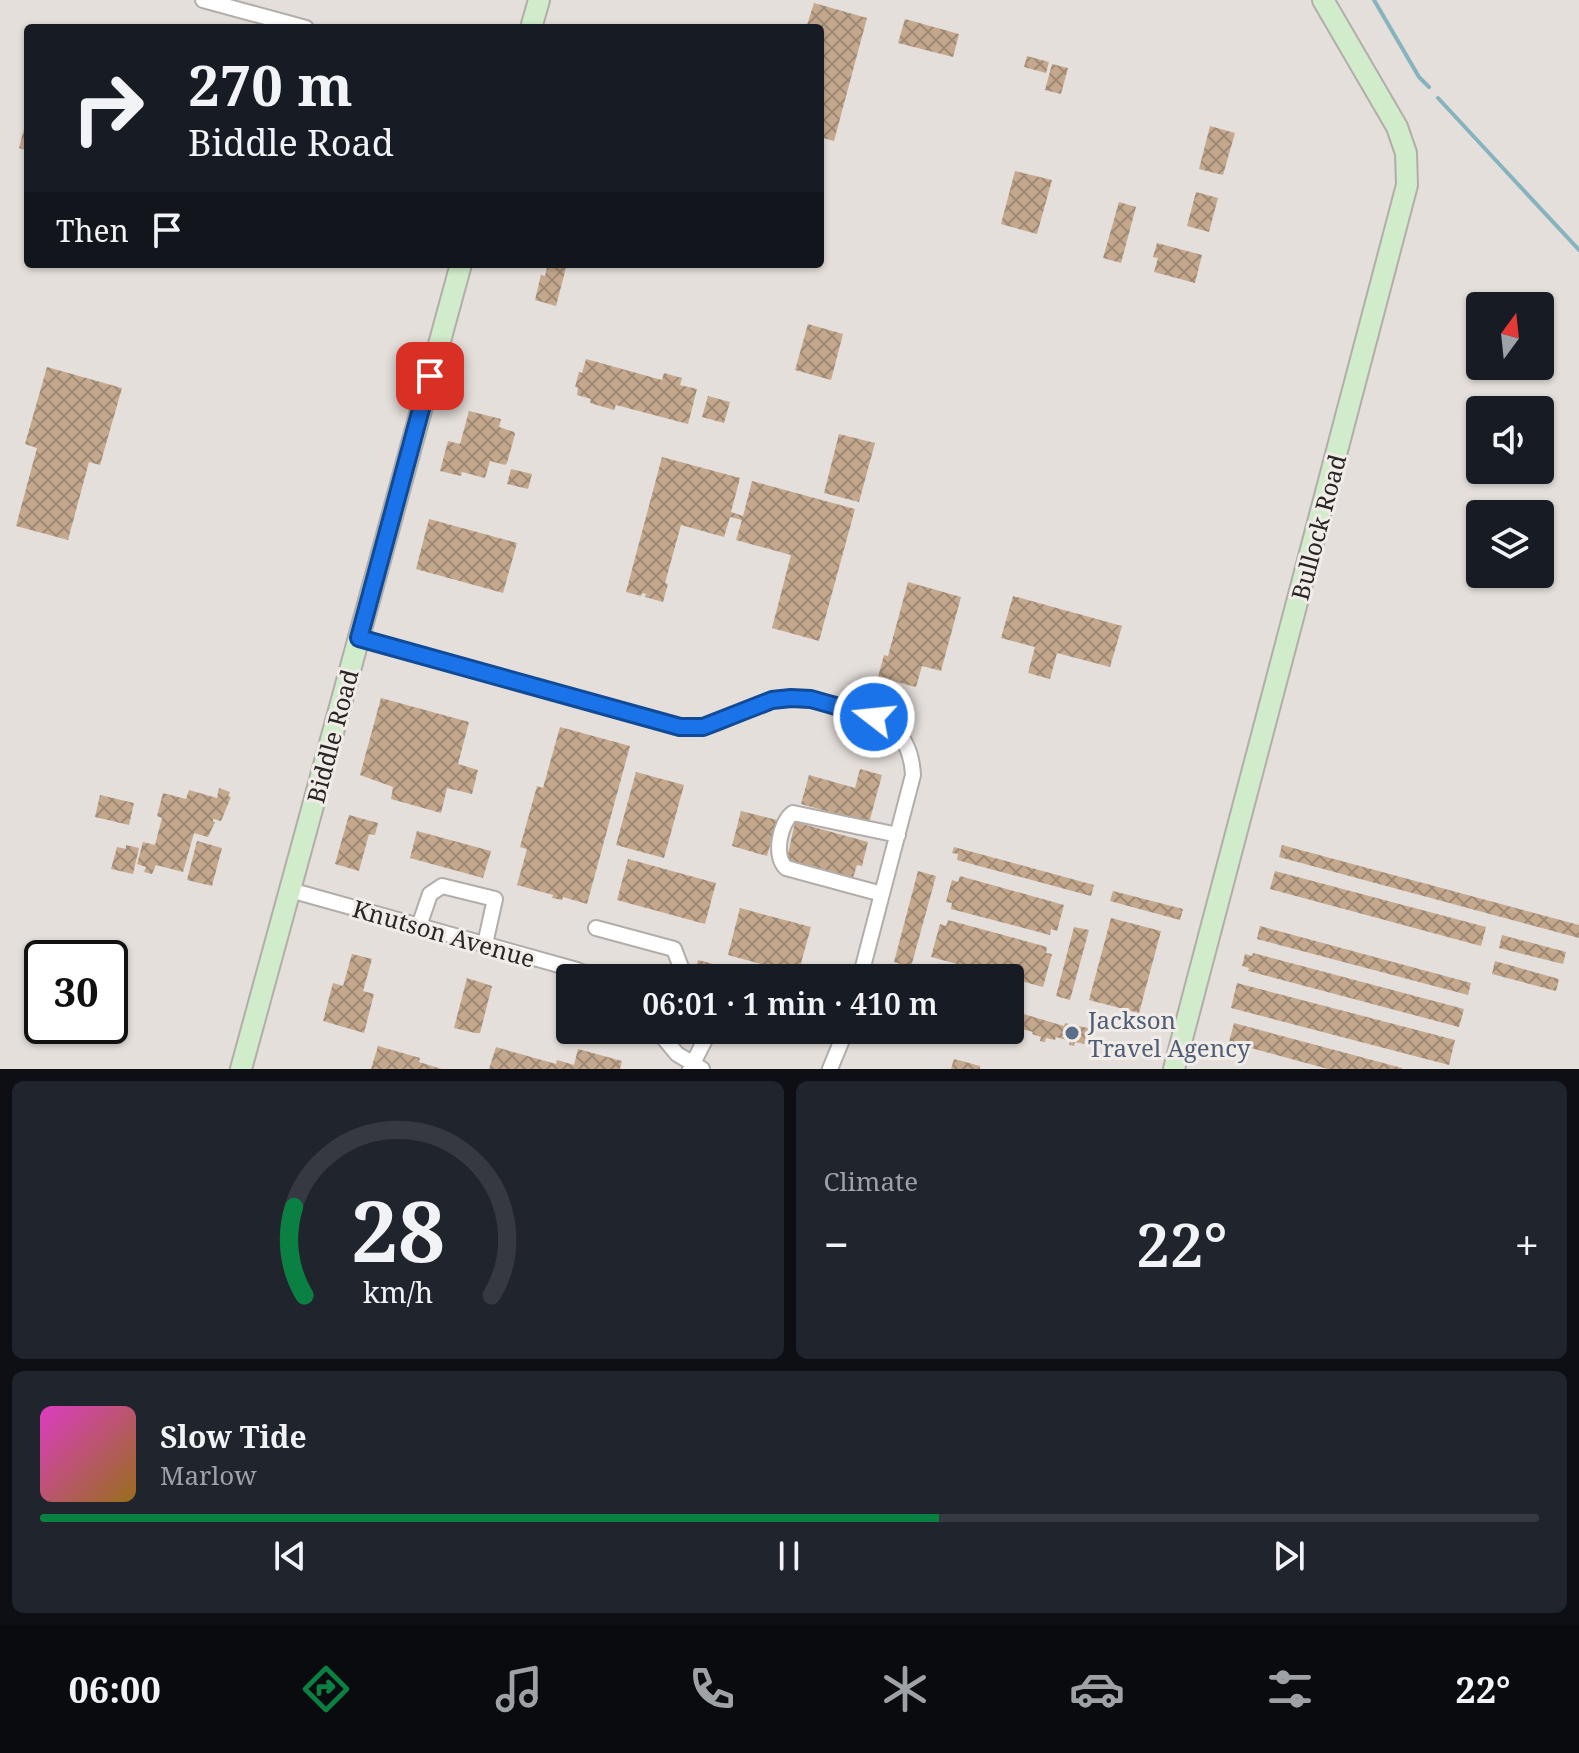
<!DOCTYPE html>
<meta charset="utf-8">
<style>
:root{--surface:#171b24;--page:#20242c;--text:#f1f3f6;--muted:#9ea1a6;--line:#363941;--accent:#0b8043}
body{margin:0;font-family:"Noto Serif",serif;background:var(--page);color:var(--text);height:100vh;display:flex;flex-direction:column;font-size:30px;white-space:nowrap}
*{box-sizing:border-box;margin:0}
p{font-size:26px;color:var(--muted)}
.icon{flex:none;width:44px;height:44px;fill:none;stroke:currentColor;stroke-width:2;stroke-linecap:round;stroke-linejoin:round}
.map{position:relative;height:1069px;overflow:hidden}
.sheet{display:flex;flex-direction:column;gap:12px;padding:12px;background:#0d0f14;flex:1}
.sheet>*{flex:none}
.hud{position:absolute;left:24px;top:24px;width:800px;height:244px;border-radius:8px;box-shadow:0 2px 6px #0004;background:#171b24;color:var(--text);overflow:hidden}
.needle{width:52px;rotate:15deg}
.tools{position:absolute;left:1466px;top:292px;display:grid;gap:16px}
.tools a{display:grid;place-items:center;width:88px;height:88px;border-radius:8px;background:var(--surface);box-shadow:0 2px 6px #0004;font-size:40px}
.speed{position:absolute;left:24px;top:940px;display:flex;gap:16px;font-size:40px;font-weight:700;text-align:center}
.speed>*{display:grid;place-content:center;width:104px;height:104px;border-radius:50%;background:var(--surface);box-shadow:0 2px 6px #0004;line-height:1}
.speed .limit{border:4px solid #111;border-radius:12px;background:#fff;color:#111}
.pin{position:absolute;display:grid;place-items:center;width:68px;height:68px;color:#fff;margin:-34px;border-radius:16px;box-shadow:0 4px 12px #0006}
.me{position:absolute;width:88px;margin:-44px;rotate:286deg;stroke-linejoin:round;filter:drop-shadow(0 0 6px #0008)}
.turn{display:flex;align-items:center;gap:28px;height:168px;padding:0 32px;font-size:36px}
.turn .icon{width:104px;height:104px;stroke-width:2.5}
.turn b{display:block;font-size:56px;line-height:68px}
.then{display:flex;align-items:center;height:76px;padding:0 32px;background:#0003;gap:16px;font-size:30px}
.big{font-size:60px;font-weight:600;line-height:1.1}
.sheet .tile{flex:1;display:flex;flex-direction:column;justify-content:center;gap:12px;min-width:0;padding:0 28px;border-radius:12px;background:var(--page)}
.sheet .dial{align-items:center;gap:0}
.dial svg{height:208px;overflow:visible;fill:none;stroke:var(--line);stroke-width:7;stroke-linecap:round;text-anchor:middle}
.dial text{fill:var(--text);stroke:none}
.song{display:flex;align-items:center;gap:24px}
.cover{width:96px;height:96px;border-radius:12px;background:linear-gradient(135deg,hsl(310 70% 55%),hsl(40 70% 35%))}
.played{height:8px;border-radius:4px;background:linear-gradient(90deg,var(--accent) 60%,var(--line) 60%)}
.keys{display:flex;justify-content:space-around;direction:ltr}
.heat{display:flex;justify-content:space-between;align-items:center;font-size:44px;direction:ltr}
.sheet .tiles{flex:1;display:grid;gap:12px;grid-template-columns:1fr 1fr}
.tile:last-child{grid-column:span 2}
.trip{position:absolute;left:556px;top:964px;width:468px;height:80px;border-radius:8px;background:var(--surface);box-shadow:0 2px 6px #0004;font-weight:600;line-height:80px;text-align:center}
.tabs{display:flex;height:128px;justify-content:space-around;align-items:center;background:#090b0e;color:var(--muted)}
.tabs .icon{width:56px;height:56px}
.tabs .current{color:var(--accent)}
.tabs b{font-size:36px;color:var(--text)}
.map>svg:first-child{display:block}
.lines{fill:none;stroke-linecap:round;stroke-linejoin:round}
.stream{stroke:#86b3bd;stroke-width:4}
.building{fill:url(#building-cross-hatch)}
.street-casing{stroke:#b3ada9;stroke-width:18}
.secondary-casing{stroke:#b3ada9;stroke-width:24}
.street{stroke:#fff;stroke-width:14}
.secondary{stroke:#d0ecca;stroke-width:20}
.route-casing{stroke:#114b97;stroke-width:20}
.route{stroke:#1a73e8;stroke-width:14}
.service-dot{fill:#5c6f8a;stroke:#f2ece8;stroke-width:3}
.labels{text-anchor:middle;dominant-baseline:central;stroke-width:6;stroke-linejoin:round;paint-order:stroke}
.street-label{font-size:24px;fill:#292625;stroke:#f2ece8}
.service-label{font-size:24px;fill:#4e5e75;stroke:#f2ece8;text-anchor:start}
</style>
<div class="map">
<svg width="1579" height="1069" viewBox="0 0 1579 1069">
<defs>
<pattern id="building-cross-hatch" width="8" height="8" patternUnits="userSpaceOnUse" patternTransform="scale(2)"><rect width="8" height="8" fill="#c4a88d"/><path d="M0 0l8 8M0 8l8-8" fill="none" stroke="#9f8973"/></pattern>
</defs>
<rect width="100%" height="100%" fill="#e5dfdb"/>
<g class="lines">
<path class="stream" d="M1374,0L1419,77L1429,87
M1438,98L1579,250"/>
</g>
<path class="building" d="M814,3L867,18L834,141L820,137V28H806Z
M905,19L959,34L953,57L898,43Z
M1027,56L1049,62L1046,73L1024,67Z
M1052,64L1068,68L1061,94L1045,90Z
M27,117H28V151L19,148Z
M1210,126L1235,133L1223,175L1199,169Z
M1015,171L1052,180L1037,234L1001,224Z
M1196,192L1218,198L1209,232L1187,226Z
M1119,202L1136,207L1121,263L1103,258Z
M1157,243L1202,255L1195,283L1154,272L1158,258L1153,257Z
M548,264H567L556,306L535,300L541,275L545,276Z
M808,324L843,334L831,380L795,370Z
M586,359L662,380L664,373L682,378L680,385L697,389L688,424L616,405L614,410L590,403L591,399L577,395L578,388L575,387L579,372L582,373Z
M47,367L122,388L100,465L89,462L68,540L16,526L37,448L25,444Z
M708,396L730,402L724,423L702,417Z
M469,411L501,419L499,427L514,432L515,434L507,463L505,465L490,461L485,478L462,472L461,476L440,471L448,441L460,444Z
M839,434L875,443L859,502L824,493Z
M662,457L740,478L731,512L743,516L752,481L855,509L819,641L772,628L791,555L736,540L742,520L730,517L724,537L681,525L665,583L668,584L663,602L645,597L646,594L642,593L641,596L626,592Z
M511,469L532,474L528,489L507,484Z
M429,519L517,543L503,593L416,569Z
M908,582L961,597L941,671L922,666L916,687L878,677L884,655L888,656Z
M1013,596L1122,626L1110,667L1057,653L1050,679L1028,673L1035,647L1001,638Z
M381,698L469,722L458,764L478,770L472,794L447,788L441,813L391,799L393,787L360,775Z
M560,727L630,746L587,904L563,897L562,900L552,898L553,895L517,885L527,849L520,847L537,786L543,788Z
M860,769L882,775L869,823L801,804L809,775L855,788Z
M636,772L684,785L664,858L616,845Z
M219,788L230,792L228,796L231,797L221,821L213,819V822H215L208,837L194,833L183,872L156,865L152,874L144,872L146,867L137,864L143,842L155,845L162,818L157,816L163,793L186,799L189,790L217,798Z
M100,795L134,803L129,825L95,817Z
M741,811L777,820L767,856L732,846Z
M349,815L378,823L375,835L369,834L359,871L335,864Z
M795,822L868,842L862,866L857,865L853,878L825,873L814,866L800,865L787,859Z
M417,831L491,851L483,878L410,858Z
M197,841L222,848L212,886L187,880Z
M126,845L139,848L133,874L111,869L117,847L126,849Z
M1282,845L1579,925V938L1279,857Z
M954,847L1094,885L1091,896L957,860L958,854L952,853Z
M628,859L716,883L705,924L617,900Z
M918,871L936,876L911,967L894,962Z
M1275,871L1486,927L1481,946L1270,889Z
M960,876L1064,905L1057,931L1051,929L1050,935L951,909L952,903L946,902L952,880L958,882Z
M1113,891L1183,909L1180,920L1110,901Z
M740,908L811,927L798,974L728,955Z
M1111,918L1161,931L1139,1013L1089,1000Z
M948,920L1047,947L1046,953L1052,954L1043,987L931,957L940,924L946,926Z
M1260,926L1471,983L1468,995L1257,939Z
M1074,927L1089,930L1070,1000L1056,996Z
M1502,935L1566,952L1563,964L1499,948Z
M1253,953L1464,1009L1459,1027L1248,971L1249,968L1242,966L1245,954L1252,956Z
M352,954L372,959L363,991L374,994L364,1033L323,1021L333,983L343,986Z
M698,960L762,977V978H693Z
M1495,961L1559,979L1556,991L1492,974Z
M467,978L492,986L480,1033H475L454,1028Z
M1237,983L1455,1040L1449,1065L1231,1008Z
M1010,1010L1064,1026L1065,1023L1088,1028L1084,1044L1075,1042L1074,1046L1069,1045L1070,1041L1056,1037L1055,1040L1046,1038L1045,1042L1040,1041L1041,1037L1032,1034L1033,1032L1010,1026Z
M1234,1023L1402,1068V1069H1328L1229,1042Z
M378,1046L420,1058L419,1062L442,1069H371Z
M496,1047L556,1064L557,1060L574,1065L578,1049L622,1061L620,1069H489Z
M954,1059L980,1066V1069H951Z"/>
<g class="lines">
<g class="street-casing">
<path id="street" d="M203,0L306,28
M359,638L680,727C687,727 696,728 704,727C728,722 749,705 773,700C800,695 870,708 891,726C906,738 912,756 913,775L860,978
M290,890L577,970L597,978
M882,894L786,868C773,856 780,822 793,813L898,835
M419,926L430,894L442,886L495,899L485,944
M596,928L674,949L682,970L680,978
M657,1030L677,1054L702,1069
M690,1069L708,1034L716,1030
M830,1069L846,1030"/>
</g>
<g class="secondary-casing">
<path id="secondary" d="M531,28L539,0
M241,1069L461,264
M1174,1069L1407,185L1406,153L1397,127L1323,0"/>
</g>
<use href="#street" class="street"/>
<use href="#secondary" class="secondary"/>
</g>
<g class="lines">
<g class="route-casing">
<path id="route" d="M430,376L359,638L680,727H703L772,700L791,698L811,699L874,717"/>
</g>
<use href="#route" class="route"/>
</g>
<circle class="service-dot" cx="1072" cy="1033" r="8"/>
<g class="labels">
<g class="street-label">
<text transform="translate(1318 527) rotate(-75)">Bullock Road</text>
<text transform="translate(332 736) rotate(-75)">Biddle Road</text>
<text transform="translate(444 933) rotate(16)">Knutson Avenue</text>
</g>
<g class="service-label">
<text x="1088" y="1019">Jackson<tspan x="1088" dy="28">Travel Agency</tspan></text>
</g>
</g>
</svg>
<div class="tools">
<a><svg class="needle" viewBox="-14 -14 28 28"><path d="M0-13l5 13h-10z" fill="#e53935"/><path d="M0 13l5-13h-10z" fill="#9ea1a6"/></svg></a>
<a><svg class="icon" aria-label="sound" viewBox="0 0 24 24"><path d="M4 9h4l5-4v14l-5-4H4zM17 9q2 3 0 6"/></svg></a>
<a><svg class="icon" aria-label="layers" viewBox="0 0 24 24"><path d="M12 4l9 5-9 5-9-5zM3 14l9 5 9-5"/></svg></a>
</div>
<div class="speed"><div class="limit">30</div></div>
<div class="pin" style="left:430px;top:376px;background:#d93025"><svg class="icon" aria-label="arrive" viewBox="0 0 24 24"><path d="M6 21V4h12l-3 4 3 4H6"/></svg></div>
<svg class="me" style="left:874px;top:717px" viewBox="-20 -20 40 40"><circle r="17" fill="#1a73e8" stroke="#fff" stroke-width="3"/><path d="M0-11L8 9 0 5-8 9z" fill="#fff"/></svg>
<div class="trip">06:01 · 1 min · 410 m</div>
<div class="hud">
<div class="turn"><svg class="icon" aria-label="right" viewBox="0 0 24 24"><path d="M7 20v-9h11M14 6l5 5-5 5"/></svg><div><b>270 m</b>Biddle Road</div></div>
<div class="then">Then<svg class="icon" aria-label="arrive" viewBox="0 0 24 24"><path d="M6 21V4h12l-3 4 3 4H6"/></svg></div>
</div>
</div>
<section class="sheet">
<div class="tiles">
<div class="tile dial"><svg viewBox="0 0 100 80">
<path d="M14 69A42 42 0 1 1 86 69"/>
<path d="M14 69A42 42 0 0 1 10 35" stroke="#0b8043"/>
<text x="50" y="56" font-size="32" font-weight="700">28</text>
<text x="50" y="72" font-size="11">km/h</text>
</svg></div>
<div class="tile"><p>Climate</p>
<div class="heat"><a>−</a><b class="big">22°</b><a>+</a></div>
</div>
<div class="tile">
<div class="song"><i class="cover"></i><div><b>Slow Tide</b><p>Marlow</p></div></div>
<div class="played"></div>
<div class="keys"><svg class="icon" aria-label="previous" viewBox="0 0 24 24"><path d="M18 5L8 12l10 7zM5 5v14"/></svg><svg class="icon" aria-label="pause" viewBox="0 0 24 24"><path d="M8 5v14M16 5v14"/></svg><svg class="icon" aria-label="next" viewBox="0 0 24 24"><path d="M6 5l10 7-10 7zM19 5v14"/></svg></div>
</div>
</div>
</section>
<nav class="tabs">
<b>06:00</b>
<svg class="icon current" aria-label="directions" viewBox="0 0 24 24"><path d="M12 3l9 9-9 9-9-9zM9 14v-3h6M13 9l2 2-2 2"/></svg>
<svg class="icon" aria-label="music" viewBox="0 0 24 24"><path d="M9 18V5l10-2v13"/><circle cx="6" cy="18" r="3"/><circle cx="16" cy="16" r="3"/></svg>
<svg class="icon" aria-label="phone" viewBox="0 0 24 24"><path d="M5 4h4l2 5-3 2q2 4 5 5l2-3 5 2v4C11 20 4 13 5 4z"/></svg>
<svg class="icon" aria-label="climate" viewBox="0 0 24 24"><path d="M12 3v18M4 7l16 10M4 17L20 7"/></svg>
<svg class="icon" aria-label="car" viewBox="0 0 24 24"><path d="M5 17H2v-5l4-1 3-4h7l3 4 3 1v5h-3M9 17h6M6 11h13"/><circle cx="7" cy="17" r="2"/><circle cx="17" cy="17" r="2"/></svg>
<svg class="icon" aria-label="filters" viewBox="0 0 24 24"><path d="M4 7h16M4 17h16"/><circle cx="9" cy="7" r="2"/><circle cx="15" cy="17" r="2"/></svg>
<b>22°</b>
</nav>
